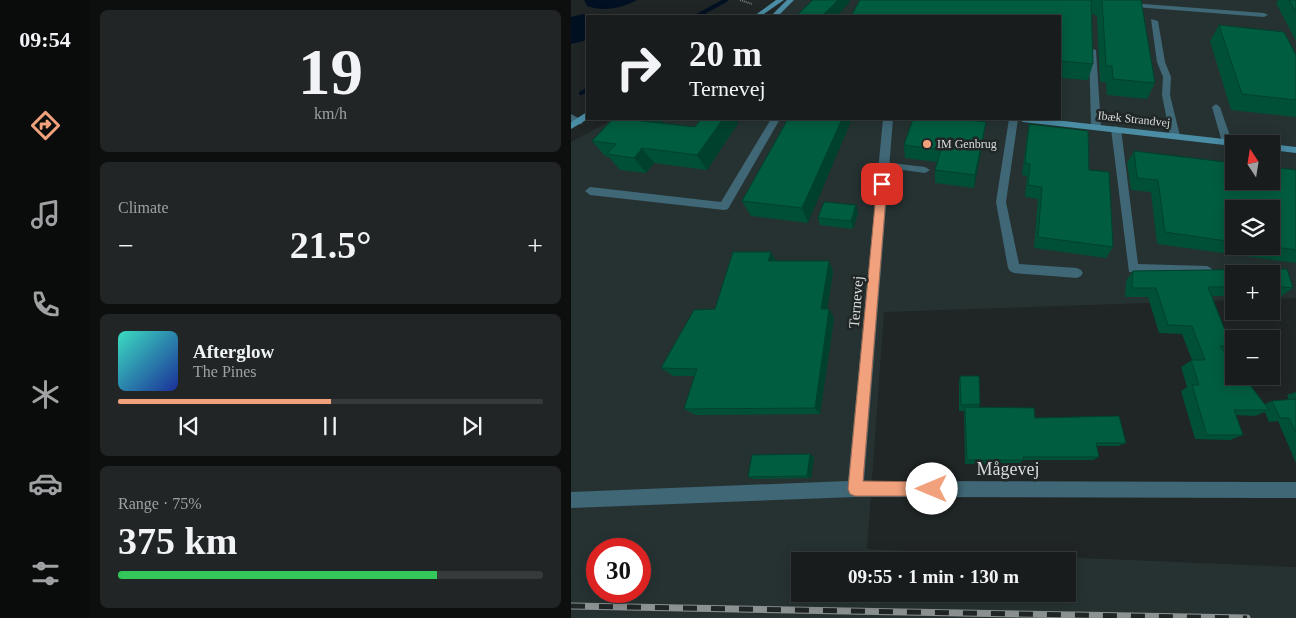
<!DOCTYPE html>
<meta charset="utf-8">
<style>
:root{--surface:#181c1c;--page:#212525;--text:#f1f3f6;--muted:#9fa1a3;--line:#363a3b;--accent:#f1a17c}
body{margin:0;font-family:"Times New Roman",serif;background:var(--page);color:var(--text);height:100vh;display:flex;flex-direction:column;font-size:19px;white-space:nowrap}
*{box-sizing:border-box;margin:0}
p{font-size:16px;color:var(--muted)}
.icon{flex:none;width:28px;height:28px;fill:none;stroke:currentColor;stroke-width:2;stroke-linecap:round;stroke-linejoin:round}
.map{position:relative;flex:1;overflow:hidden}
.details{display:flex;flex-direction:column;gap:10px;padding:10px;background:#0d0f0f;width:481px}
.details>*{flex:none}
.top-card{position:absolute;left:15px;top:15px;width:475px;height:105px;border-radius:0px;box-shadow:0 2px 12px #0003,0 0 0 1px var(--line);background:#181c1c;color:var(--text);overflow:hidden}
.needle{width:32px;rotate:348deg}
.tools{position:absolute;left:654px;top:135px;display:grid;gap:10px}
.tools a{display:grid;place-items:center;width:55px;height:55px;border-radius:0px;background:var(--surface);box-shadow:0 2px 12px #0003,0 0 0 1px var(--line);font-size:25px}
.speed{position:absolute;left:15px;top:538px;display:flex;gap:10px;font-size:25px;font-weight:700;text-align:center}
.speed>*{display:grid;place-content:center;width:65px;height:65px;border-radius:50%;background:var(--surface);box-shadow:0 2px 12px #0003,0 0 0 1px var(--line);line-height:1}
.speed .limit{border:8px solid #d22;background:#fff;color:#111}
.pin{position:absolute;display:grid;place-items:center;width:42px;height:42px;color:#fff;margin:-21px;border-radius:10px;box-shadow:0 2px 8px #0006}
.me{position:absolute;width:55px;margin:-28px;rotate:270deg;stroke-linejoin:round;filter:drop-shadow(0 0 4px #0008)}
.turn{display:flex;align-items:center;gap:18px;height:105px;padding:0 20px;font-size:22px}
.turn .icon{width:65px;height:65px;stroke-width:2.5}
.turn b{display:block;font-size:35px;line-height:42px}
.big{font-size:38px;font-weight:700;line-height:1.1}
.details .tile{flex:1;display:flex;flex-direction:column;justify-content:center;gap:8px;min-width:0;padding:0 18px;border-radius:8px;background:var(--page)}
.details .dial{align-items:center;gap:0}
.dial b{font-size:65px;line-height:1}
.song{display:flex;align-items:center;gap:15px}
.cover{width:60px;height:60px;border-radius:8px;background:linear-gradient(135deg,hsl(170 70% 55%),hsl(230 70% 35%))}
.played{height:5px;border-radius:2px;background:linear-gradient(90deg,var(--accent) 50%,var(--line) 50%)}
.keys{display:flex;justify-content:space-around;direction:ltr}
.heat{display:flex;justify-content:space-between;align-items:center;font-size:28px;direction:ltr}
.charge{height:8px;border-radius:4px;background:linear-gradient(90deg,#34c759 75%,var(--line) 0)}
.trip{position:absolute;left:220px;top:552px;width:285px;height:50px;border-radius:0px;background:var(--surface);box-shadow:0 2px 12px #0003,0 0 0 1px var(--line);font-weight:700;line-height:50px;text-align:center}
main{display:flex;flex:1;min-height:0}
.tab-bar{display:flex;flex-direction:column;width:90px;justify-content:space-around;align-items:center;background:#0a0b0b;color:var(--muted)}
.tab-bar .icon{width:35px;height:35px}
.tab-bar .current{color:var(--accent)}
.tab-bar b{font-size:22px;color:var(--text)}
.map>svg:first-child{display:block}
.built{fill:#263232;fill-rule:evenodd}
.water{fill:#021023}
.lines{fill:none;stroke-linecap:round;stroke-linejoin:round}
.stream{stroke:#021023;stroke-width:4}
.path{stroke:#797e7e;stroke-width:2;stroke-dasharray:1 1;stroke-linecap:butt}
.lane{fill:#3f6776;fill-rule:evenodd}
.street{fill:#3f6776;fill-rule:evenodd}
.secondary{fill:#4a8da5;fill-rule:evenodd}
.rail-casing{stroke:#8c9191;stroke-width:7}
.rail{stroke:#202525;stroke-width:5;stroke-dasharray:14;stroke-linecap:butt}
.wall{fill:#005037;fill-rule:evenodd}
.shaded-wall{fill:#00412d}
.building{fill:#005d40;stroke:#00412d}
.route{fill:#f1a17c;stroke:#9d6951}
.poi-dot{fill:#f1a17c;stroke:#202525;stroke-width:2}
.labels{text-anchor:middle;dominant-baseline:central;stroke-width:5;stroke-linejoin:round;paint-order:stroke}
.far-street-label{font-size:12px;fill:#d9dddd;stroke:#202525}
.far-poi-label{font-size:12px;fill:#d9dddd;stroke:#202525;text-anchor:start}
.street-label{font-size:15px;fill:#d9dddd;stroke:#202525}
.near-street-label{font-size:18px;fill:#d9dddd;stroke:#202525}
</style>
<main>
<nav class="tab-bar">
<b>09:54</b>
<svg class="icon current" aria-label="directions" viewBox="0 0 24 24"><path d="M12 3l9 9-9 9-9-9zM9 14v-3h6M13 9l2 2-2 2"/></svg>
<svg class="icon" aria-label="music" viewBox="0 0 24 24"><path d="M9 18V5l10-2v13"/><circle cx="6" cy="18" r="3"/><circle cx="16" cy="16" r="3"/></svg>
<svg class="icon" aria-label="phone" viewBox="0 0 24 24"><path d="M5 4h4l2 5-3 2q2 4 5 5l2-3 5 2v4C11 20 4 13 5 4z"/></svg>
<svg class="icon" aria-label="climate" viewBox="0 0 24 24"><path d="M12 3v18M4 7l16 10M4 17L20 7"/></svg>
<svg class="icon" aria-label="car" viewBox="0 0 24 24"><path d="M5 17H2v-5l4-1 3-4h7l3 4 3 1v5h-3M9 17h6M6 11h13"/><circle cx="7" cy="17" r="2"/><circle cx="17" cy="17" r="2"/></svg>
<svg class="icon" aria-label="filters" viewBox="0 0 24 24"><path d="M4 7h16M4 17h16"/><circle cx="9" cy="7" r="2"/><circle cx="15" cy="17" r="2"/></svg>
</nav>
<section class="details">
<div class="tile dial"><b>19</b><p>km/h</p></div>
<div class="tile"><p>Climate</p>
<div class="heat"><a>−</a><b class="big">21.5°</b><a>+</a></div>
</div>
<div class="tile">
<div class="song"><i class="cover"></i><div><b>Afterglow</b><p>The Pines</p></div></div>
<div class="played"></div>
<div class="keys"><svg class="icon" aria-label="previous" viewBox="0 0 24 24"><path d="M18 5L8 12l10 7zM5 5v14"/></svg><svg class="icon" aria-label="pause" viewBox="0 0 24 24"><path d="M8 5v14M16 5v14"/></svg><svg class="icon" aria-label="next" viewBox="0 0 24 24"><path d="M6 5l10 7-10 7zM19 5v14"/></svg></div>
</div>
<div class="tile"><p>Range · 75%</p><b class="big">375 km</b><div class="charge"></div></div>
</section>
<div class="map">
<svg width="725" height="618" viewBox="0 0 725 618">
<rect width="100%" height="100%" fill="#202525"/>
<path class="built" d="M214,0H725V298L700,299V274H662V300L313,312L296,549L725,567V618H0V142L43,119H489V16H199ZM662,144H700V181H662ZM662,209H700V246H662ZM26,549H69V591H26ZM229,561H496V594H229Z"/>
<path class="water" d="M13,0H66C51,8 33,12 16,6Z
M13,14L30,16H16V40L0,44V17Z"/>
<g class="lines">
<path class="stream" d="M126,16L155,0
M10,93L16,90"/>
<path class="path" d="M169,0L181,4"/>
<path class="lane" d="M519,0L693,13L697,15L693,17L538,5Z
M580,19L587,21L594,62L600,77L599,95L609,136L604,139L599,136L591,95L592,77L586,62Z
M518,48L525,50L530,127L525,130L520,127Z
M645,104L649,107L661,142L659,144H653L651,142L641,107Z
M0,114L11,120V124H5L0,121Z
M200,119H209L157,209L153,210L19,195L14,191L19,187L150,202Z
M438,119H447L435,202L448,264L506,268L510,270L512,273L510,276L506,278L443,273L439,271L437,268L425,202Z
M545,126L550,129L567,264L636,266L640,268L642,271L640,274L636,276L558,272L540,129Z
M313,162L354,167L359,170L354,173L310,167L308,165Z"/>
<path class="street" d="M312,119H322L293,481L725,482V498L284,497L0,508V492L277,481Z"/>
<path class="secondary" d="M205,0H213L190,16H183Z
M216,0H223L207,16H200Z
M16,112L17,119L0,129V122Z
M448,119H475L671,141L676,144H662V146L452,122Z
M700,144L725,147V153L700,150Z"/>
<g class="rail-casing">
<path id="rail" d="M0,606L676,618"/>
</g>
<use href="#rail" class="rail"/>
</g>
<path class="wall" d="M289,0H570L584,83L576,99L536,95L535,82H529L526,16L520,13L522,64L517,80L489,78V16Z
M707,0H725V41L705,3Z
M648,25L725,55V117L660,110L639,41Z
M217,119L237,223L180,216L171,201Z
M92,122L91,123L124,127L167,123L136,170L83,163L75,173L49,170L38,157L34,156L21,141Z
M458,124L518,170L542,247L535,258L463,248L467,199L454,197L456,176L451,175L456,137Z
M413,135L403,188L364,183V170L366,162L334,158L333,145Z
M563,151L725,170V263L586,244L580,192L560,190L556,163ZM662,209L700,246H662Z
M287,213L282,229L249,225L247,218Z
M205,261H258L262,271L256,309L263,318L249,414L125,415L113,409L123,376H102L90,368L144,309Z
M716,269L722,288L709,297L700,296V274H662V296H641L660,346L653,351L662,364V376H672L694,404L701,401L718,400L716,395L725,392V463L707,421L698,422L694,412L684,416L665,415L672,435L659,440L624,439L610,391L616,387L610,367L621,360L611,334L588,333L577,297H554L555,281L562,271Z
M389,376L409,404L408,407L464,418L555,443L547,446H526L528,457L522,460H452L449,463L394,464L393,411H388V383Z
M239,454L243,457L240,478L183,479L177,477Z"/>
<path class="shaded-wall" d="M267,0H278L279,2L266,16H251Z
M71,119H90L92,122L80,136L69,121Z
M152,119H165L167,123L136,170L126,155Z
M271,119H281L237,223L231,208Z
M415,122L413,135L403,188L404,175Z
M71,148L83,163L75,173L63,158Z
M285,205L287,213L282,229L280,221Z
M200,252L206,262L197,261Z
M258,261L262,271L255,318L250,309Z
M258,309L263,318L249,414L244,408Z
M239,454L243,457L240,478L236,476Z"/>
<path class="building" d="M242,0H267L251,16H225Z
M289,0H520L522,64L489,61V16H280Z
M531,0H570L584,83L542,79L541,66H535Z
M718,0H725V12Z
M648,25L713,32L725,55V100L671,94Z
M42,119H71L69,121L124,127L130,119H152L126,155L71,148L63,158L36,154L45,144L21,141Z
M217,119H271L231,208L171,201Z
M342,119H386L415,122L404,175L364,170L370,150L333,145Z
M458,124L517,131L518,170L538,172L542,247L467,237L471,187L457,185L459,164L454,163Z
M563,151L662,163V181H700V167L725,170V250L698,246H700V209H662V242L594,232L587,180L566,178Z
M253,202L285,205L280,221L247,218Z
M162,252H200L197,261H258L250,309H258L244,408L113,409L126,369L90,368L123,310L144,309Z
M716,269L722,288L700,286V274H662V287H637L660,346H649L662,364V376H672L698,410H663L672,435H636L621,385H628L620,360H634L621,326L597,325L585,288H561L562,271Z
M389,376H408L409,404L390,405Z
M725,399V433L718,418H709L701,401Z
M394,407L463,408L464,418L548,416L555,443H525L528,457H452L453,460H396Z
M239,454L236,476L177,477L181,455Z"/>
<path class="route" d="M311,181L316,184L292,481L361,482L366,484L368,489L366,494L361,496H284L279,494L277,489L306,184Z"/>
<circle class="poi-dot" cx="356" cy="144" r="5"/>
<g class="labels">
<g class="far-street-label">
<text transform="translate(563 119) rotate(6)">Ibæk Strandvej</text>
</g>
<g class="far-poi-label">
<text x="366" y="144">IM Genbrug</text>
</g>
<g class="street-label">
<text transform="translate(285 302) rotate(-85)">Ternevej</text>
</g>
<g class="near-street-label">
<text x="437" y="469">Mågevej</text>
</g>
</g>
</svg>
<div class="tools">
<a><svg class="needle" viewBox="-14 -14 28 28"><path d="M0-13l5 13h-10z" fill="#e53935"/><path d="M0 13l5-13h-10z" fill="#9fa1a3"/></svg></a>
<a><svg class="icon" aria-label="layers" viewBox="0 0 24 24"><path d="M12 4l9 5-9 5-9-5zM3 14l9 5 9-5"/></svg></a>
<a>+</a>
<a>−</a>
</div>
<div class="speed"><div class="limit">30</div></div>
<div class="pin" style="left:311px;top:184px;background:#d93025"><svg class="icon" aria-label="arrive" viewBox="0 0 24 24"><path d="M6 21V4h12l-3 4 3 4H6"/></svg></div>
<svg class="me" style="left:361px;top:489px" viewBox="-20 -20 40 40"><circle r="19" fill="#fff"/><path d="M0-13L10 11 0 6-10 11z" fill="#f1a17c"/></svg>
<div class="trip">09:55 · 1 min · 130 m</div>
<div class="top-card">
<div class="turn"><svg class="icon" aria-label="right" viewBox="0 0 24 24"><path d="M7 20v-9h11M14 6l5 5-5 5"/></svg><div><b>20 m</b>Ternevej</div></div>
</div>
</div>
</main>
